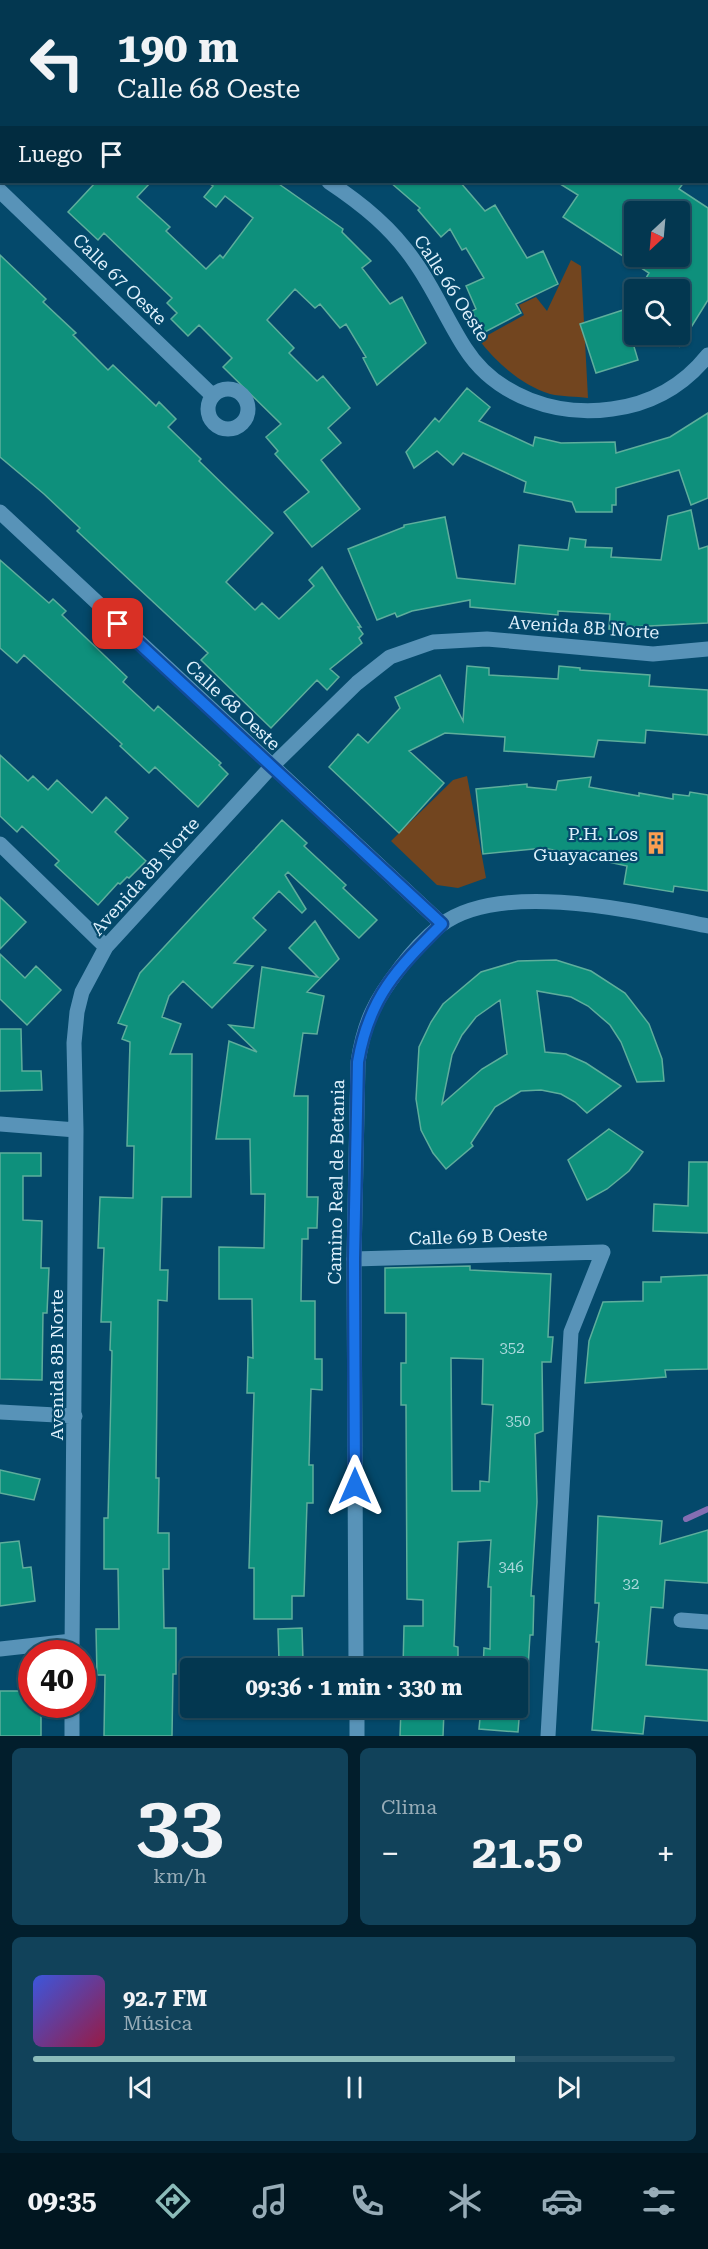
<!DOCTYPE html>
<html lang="es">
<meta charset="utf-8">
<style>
:root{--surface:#033750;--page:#11425a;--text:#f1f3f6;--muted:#97acb7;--line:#245167;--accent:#8bbbb9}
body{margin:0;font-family:"Roboto Serif",serif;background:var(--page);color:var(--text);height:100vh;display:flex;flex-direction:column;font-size:22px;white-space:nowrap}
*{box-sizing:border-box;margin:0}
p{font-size:20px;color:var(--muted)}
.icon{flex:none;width:33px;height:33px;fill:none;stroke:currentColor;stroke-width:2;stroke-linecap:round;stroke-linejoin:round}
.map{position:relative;height:1736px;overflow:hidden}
.side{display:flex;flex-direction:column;gap:12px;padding:12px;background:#021e2c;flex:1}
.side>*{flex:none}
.hud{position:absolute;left:0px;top:0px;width:708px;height:183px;box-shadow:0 2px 4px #0004,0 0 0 2px var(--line);background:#033750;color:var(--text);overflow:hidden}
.needle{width:39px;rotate:206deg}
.fabs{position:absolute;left:624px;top:201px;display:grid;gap:12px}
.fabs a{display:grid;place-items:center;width:66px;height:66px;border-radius:6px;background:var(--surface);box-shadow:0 2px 4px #0004,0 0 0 2px var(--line);font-size:30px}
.speed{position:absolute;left:18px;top:1640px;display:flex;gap:12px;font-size:30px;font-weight:700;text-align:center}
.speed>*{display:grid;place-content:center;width:78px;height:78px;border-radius:50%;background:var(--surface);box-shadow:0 2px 4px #0004,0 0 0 2px var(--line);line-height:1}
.speed .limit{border:9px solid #d22;background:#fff;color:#111}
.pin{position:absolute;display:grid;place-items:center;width:51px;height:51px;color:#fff;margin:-26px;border-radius:12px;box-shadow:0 3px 9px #0006}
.me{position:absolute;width:66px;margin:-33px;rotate:0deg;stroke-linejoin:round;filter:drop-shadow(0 0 4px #0008)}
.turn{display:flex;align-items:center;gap:21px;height:126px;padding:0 18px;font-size:27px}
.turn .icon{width:78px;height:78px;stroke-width:2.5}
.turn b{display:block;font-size:42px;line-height:51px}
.then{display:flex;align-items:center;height:57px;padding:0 18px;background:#0003;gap:12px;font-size:22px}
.big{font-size:45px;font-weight:700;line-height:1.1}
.side .tile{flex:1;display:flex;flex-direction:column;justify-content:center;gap:9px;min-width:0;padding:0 21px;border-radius:9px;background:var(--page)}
.side .dial{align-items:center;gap:0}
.dial b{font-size:78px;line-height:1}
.song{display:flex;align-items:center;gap:18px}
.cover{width:72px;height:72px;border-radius:9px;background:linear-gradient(135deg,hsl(230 70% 55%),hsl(340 70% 35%))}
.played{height:6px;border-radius:3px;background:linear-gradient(90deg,var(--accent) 75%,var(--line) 75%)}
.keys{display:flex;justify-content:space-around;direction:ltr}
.heat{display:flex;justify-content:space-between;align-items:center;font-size:33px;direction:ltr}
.side .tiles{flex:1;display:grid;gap:12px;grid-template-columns:1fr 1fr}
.tile:last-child{grid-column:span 2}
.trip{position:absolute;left:180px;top:1658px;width:348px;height:60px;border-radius:6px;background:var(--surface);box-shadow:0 2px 4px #0004,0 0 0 2px var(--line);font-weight:700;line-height:60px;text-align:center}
.tab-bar{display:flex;height:96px;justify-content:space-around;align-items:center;background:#011620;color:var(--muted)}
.tab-bar .icon{width:42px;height:42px}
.tab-bar .on{color:var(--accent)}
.tab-bar b{font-size:27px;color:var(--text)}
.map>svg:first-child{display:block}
.green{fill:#72451f}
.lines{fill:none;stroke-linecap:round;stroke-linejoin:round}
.stream{stroke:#846eb2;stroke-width:6}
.building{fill:#0e907c;stroke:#5eae9c;stroke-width:1.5;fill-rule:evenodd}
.street{stroke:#5893b8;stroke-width:15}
.secondary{stroke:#5893b8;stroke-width:15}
.route-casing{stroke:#114b97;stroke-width:15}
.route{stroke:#1a73e8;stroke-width:10}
.labels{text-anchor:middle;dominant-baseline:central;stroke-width:4.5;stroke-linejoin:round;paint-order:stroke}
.number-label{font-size:15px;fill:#aad8dc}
.street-label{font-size:18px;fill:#def0fc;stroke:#04496b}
.poi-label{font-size:18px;fill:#def0fc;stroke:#04496b;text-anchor:end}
</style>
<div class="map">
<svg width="708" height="1736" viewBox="0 0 708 1736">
<rect width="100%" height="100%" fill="#04496b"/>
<path class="green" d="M571,260L581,266L588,398C576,396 562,397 550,394C521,385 497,363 479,340L524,315L519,305L536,297L547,311Z
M467,776L486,878L458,888L437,885L391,841L453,780Z"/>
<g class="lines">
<path class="stream" d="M686,1519L708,1509"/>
</g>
<path class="building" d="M96,182H151L137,197L170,227L166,231L206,269L220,255L223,258L253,218L225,196L216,207L204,197L213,186L207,182H276L343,229L342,232L371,261L362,268L390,304L402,297L426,343L377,385L363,358L366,357L346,324L340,328L320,304L315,308L295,289L267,320L294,348L289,353L317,381L323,376L350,408L328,428L341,443L321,460L360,509L312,547L284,512L309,492L275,454L278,451L266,437L281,424L223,367L232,358L199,325L188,336L171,319L177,313L167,303L172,298L104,233L98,240L68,212Z
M390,182H460L485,211L495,205L527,258L543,251L558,284L516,304L521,313L483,333L472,311L476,309L466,286L484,278L466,248L462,250L450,229L441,237L418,210L420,208Z
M557,182H684L679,189L708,208V300L680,345V290H639L649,273L563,217L578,195ZM634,212H680V256H634Z
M0,255L46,299L43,302L76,333L73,335L108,370L113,365L156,406L159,402L176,419L168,427L201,459L199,461L273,533L226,582L255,610L262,603L279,619L314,586L309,580L322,567L361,627H358L363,634L359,638L362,643L330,669L339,677L327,690L317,680L271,728L201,660L208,653L77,531L80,528L44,494L0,457Z
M623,310L638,360L596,373L580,324Z
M467,388L490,407L479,421L533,446L535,437L561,443L615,442L616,453L670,437L708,413V498L691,505L679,470L616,488V505H612V512H576L572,502L524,492L526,482L463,453L453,465L437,451L414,468L406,452L435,418L439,422Z
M691,510L699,549L708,546V623L630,627V630L609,629L610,614L558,611V615L470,607V600L412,611L397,617L395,613L377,620L348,549L404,527V525L445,517L457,578L515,584L519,545L568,550L570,538L586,540L585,547L612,548L611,557L661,560L668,516Z
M0,560L49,603L53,599L66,611L62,615L127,677L123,682L154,711L158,706L221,763L219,765L228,774L198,807L155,767L149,773L120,746L122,744L24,655L17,663L0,648Z
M467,666L489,668V675L558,679L559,666L580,668V670L650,675L649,686L708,690V735L646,730L645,743L598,740L594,757L504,751L505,737L445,733L409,751L444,783L399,833L329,767L358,734L368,743L400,708L395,697L440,675L463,721Z
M0,755L28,781L33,776L48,790L57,780L92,813L106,797L128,818L115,832L146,861L129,878L127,877L120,884L118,883L98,905L55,865L59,861L22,826L17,832L0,816Z
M591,777L589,787L639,796V793L673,799V794L689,796L690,792L708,795V891L674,886L673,892L624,884L627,866L544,848L483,854L476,789L527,784V787L556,790L558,781Z
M282,820L307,843L304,846L346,885L343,888L377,920L359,938L288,872L285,875L306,909L302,913L279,891L253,918L266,930L234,963L253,966L212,1008L183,981L169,996L162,1017L181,1024L170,1054H192L191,1197H162L160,1270H168L167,1301L158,1300L156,1478H159L158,1533H169V1569H163L164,1628H176V1674H173L172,1736H104L105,1675H97L96,1629H119L118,1569H104V1518H108L112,1351L110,1350L111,1322H101L104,1248H98L100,1197L133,1198L134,1146H127L130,1042L122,1039L127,1026L118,1023L140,973Z
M0,897L26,922L0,949Z
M315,921L339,959L307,992L324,996L317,1034L303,1033L294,1096H308L307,1197H318L317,1228H308V1239H302L301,1301H315V1359H322V1390L311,1389L309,1465H313V1503H307L304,1596H292V1619H254V1568H249L254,1393H247L248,1357L253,1358L252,1299H219V1247L264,1248L265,1194H251L250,1139H216L229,1041L257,1052L229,1025L254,1028L262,967L318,977L289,948Z
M0,954L25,978L36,966L61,990L27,1025L0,999Z
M556,960L591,971L625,993L649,1024L662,1059L664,1081L637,1082L621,1042L610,1025L588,1006L571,997L537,991L545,1052L566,1054L586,1063L621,1086L587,1113L575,1102L561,1094L541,1090L521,1091L495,1107L471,1143L473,1146L446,1169L433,1153L421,1130L416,1099L419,1047L431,1022L443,1004L481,972L518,961ZM500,1000L507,1054L482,1069L442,1104L452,1055L462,1035L476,1017Z
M0,1029H21L22,1071H41L42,1090L0,1091Z
M609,1129L643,1152L629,1171L607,1189L587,1200L568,1160Z
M0,1153H41V1176H23V1220L42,1221L41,1268H49L47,1313H43L42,1380L0,1379Z
M689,1162H708V1233L653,1231L654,1204L688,1206Z
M470,1266V1270L551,1274L548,1337H553L551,1362H542L543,1431L535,1434L537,1502L531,1596H534L533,1635H530L528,1668H483L484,1648L490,1649L491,1587H488L491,1540L458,1542L454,1646L458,1647V1668H403L404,1626H423V1600L407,1599L406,1405H401V1363H406V1313H385V1268ZM451,1358L483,1359L482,1404L493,1405L489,1482L480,1481V1491H452Z
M708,1275V1369L665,1370L666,1377L585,1383L589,1341L603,1302L643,1301V1282H661V1277Z
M0,1470L40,1479L34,1500L0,1493Z
M598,1516L662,1521L660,1544L708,1530V1583L665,1580L663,1608L651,1607L646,1665L708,1670V1721L645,1716L643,1734L592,1730L599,1642H596L599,1603H595Z
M19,1541L23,1568L31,1567L35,1601L0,1606V1543Z
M302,1628L303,1660L279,1661L278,1629Z
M0,1691H32V1704H41V1736H0Z
M481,1707H520L518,1732L479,1729Z
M401,1709L444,1711L443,1736H400Z"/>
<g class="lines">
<path class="street" d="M138,0L139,2
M610,0V2
M329,182C362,204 392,228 415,262C434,289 447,320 465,348C496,397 558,417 612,409C651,404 684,385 708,355
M0,191L213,396
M208 409a20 20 0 1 1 40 0a20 20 0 1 1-40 0Z
M0,512L442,924
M0,844L106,947
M0,1124L76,1130
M354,1259L603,1252L571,1332L548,1736
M0,1412L75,1416
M681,1620L708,1622
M0,1649L72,1641
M72,1653L76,1130L74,1043L77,1012L82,992L106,947L271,767L357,683L390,657L433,642L487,639L653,654L708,649
M72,1704V1736"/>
<path class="secondary" d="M489,0L491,2
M706,152L708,153
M356,1668L354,1259L358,1062C364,1022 375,1000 400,968C411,953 426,937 441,925C501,879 639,912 708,926
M357,1707V1736"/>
</g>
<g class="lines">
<g class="route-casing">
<path id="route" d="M118,624L442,924C397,969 369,997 358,1062L354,1259L355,1486"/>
</g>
<use href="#route" class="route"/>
</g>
<defs>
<g id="building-bare" transform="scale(1.8)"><path d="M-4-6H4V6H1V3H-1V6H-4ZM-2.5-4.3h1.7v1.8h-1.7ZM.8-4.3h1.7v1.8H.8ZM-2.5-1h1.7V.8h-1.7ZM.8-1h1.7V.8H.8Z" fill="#fb9e51" stroke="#04496b" stroke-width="2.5" paint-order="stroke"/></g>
</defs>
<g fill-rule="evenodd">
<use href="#building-bare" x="656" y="843"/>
</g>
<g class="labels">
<g class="number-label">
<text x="512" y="1348">352</text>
<text x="518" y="1421">350</text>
<text x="511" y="1567">346</text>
<text x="631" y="1584">32</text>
</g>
<g class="street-label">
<text transform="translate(120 279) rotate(44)">Calle 67 Oeste</text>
<text transform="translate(452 288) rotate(57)">Calle 66 Oeste</text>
<text transform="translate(584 627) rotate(4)">Avenida 8B Norte</text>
<text transform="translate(233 705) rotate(43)">Calle 68 Oeste</text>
<text transform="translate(145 876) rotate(-48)">Avenida 8B Norte</text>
<text transform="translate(336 1182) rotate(-89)">Camino Real de Betania</text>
<text transform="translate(478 1236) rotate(-2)">Calle 69 B Oeste</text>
<text transform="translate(56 1365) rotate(-90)">Avenida 8B Norte</text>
</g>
<g class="poi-label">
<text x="638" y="833">P.H. Los<tspan x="638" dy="21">Guayacanes</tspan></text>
</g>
</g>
</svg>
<div class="fabs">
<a><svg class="needle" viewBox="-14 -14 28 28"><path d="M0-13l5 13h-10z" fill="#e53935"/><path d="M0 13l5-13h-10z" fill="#97acb7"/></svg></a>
<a><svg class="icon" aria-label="search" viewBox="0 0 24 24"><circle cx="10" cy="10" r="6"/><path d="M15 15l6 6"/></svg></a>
</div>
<div class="speed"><div class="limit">40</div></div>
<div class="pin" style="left:118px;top:624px;background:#d93025"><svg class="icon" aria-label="arrive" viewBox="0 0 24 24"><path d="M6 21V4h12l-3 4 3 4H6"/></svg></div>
<svg class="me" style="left:355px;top:1486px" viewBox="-20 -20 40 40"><path d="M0-17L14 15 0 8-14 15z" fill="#1a73e8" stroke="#fff" stroke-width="4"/></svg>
<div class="trip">09:36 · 1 min · 330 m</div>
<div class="hud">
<div class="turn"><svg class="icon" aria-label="left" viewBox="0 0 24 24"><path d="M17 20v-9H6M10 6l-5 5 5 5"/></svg><div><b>190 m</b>Calle 68 Oeste</div></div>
<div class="then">Luego<svg class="icon" aria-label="arrive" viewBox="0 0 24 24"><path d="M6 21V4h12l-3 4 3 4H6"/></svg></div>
</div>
</div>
<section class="side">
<div class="tiles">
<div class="tile dial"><b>33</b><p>km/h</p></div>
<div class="tile"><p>Clima</p>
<div class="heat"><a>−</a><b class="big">21.5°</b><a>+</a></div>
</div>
<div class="tile">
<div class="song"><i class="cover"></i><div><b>92.7 FM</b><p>Música</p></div></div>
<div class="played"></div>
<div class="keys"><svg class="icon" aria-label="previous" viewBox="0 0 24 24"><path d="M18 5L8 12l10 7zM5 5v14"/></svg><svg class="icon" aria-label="pause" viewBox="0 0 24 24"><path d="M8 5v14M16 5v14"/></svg><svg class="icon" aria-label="next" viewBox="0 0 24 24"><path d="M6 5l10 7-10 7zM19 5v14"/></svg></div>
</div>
</div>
</section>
<nav class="tab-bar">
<b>09:35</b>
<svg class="icon on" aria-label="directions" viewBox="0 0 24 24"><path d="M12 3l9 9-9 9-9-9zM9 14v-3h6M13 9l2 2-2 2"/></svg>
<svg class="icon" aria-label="music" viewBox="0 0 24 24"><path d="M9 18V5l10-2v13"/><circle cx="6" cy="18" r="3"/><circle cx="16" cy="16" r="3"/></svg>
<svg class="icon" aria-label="phone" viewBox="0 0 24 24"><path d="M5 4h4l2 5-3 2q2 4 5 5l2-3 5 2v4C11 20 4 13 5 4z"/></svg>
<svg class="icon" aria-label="climate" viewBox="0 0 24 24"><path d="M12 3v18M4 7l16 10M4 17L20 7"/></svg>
<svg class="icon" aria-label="car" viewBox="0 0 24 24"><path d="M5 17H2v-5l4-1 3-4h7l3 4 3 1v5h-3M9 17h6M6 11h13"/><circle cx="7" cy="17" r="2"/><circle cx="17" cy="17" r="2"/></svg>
<svg class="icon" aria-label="filters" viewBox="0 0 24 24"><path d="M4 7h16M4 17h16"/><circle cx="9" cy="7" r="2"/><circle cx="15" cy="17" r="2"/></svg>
</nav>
